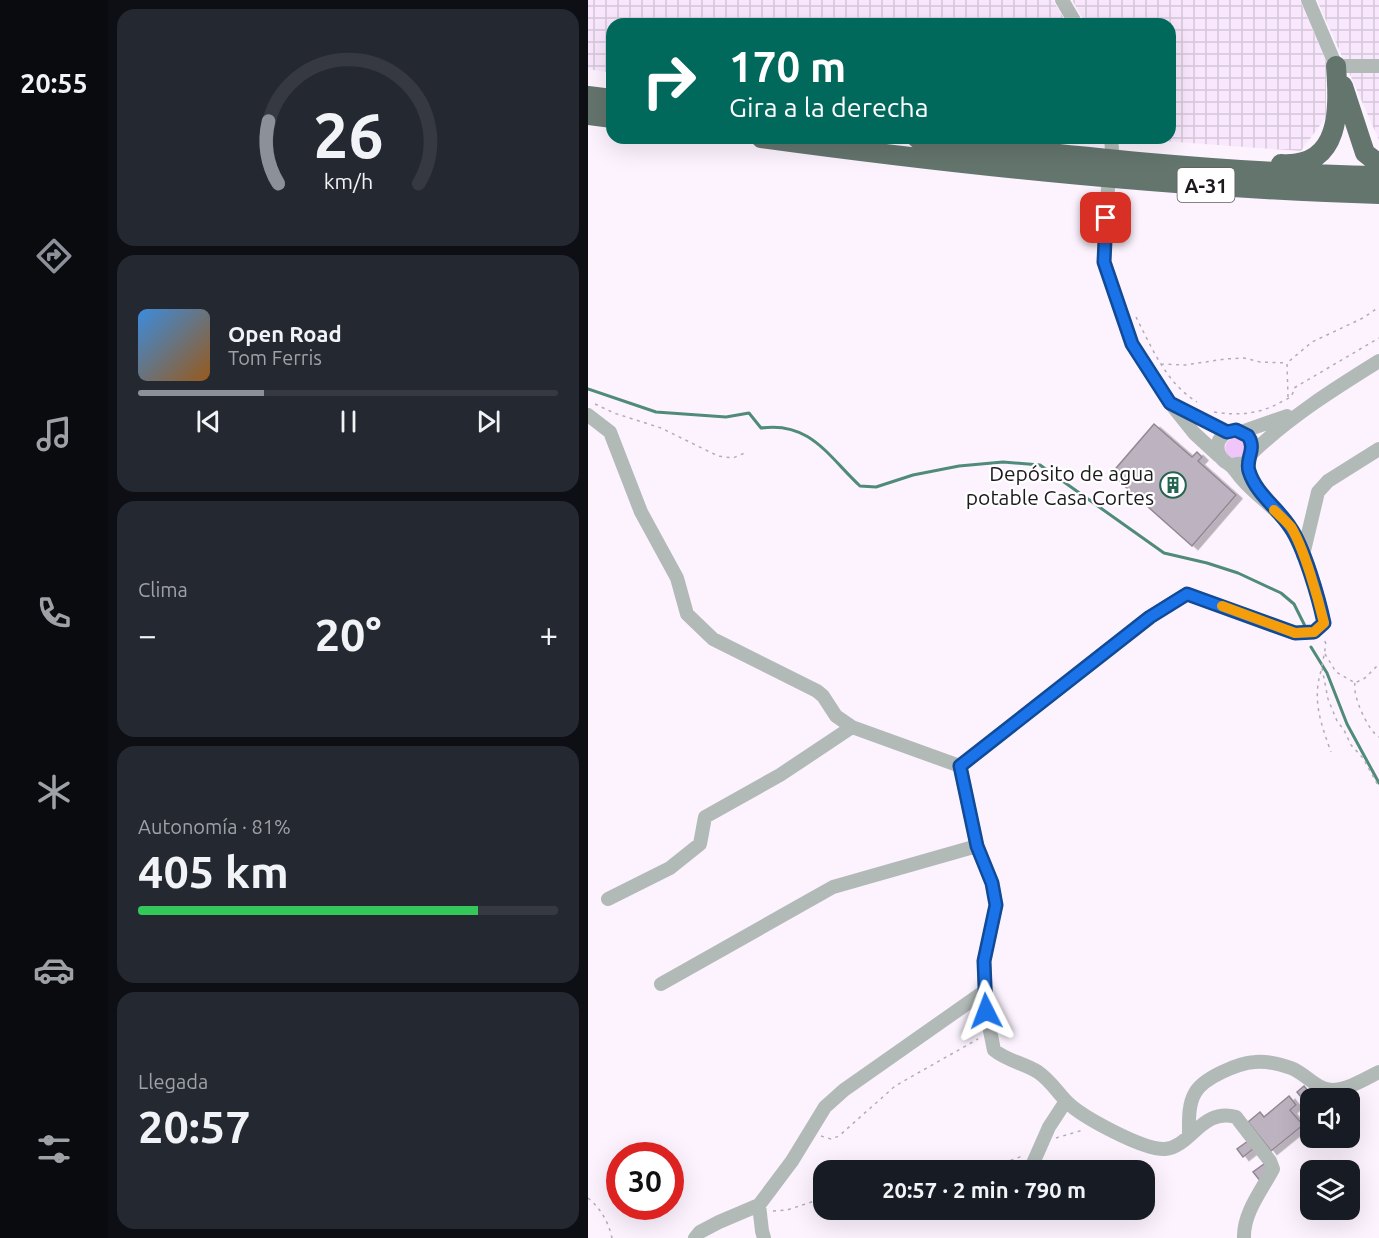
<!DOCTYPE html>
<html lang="es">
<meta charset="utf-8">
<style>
:root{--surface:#171b24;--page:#242831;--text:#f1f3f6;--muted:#9ea1a6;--line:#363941;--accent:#8c9099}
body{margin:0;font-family:Ubuntu,sans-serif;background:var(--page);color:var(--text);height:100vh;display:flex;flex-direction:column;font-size:22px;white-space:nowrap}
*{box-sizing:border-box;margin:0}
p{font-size:20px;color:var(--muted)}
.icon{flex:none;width:33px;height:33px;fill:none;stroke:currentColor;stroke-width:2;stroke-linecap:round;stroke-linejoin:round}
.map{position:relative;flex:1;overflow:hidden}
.sheet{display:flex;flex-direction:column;gap:9px;padding:9px;background:#0d0f14;width:480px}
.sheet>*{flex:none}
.top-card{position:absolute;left:18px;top:18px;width:570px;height:126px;border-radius:18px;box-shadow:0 6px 24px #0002;background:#00695c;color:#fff;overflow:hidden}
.buttons{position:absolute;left:712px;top:1088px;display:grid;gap:12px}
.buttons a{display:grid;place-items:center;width:60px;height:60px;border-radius:12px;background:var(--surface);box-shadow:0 6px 24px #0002;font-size:30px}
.speed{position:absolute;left:18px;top:1142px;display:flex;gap:12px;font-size:30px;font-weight:700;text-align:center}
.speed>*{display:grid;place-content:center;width:78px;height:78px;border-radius:50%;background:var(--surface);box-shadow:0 6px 24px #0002;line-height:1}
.speed .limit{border:9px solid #d22;background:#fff;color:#111}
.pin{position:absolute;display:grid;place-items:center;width:51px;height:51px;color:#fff;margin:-26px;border-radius:12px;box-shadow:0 3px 9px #0006}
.me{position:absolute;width:66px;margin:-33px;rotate:357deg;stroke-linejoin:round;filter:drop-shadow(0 0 4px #0008)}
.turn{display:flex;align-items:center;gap:21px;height:126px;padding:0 24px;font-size:27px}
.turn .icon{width:78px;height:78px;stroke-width:2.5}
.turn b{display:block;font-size:42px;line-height:51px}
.big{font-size:45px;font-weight:700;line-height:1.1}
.sheet .widget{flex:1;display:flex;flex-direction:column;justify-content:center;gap:9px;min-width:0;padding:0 21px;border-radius:18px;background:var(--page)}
.sheet .dial{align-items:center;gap:0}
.dial svg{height:156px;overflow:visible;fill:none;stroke:var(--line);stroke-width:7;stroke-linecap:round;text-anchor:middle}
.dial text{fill:var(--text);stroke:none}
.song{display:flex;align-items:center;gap:18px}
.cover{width:72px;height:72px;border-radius:9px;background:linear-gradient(135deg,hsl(210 70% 55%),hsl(30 70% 35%))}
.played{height:6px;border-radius:3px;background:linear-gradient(90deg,var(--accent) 30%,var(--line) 30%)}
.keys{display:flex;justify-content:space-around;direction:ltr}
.heat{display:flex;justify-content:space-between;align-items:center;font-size:33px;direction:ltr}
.charge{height:9px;border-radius:4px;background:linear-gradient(90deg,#34c759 81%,var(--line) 0)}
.trip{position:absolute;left:225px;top:1160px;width:342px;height:60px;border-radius:18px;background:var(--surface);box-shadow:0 6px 24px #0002;font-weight:700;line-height:60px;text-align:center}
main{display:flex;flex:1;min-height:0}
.tab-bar{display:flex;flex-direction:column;width:108px;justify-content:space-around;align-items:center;background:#090b0e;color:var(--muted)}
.tab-bar .icon{width:42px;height:42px}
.tab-bar .on{color:var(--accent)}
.tab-bar b{font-size:27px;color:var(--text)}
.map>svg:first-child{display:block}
.industrial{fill:url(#industrial-grid)}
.grass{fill:#f0c5fa}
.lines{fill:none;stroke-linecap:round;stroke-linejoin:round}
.stream{stroke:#4f8b78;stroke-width:3}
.building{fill:#bdb2c0;stroke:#928794;stroke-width:1.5;filter:url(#shadow)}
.path{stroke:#b3acb5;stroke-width:1.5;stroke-dasharray:3 4.5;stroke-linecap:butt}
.minor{stroke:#b2bab7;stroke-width:14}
.highway{stroke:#64756e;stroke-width:20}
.route-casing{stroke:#114b97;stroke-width:15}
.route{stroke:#1a73e8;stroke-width:10}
.slow{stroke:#f59e0b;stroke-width:10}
.labels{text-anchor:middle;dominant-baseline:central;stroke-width:4.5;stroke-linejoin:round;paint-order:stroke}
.shield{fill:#fff;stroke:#615e62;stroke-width:1.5}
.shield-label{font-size:20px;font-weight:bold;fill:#1d191e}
.poi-label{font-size:21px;fill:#1d191e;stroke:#fff;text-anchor:end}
</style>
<main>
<nav class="tab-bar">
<b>20:55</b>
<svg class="icon on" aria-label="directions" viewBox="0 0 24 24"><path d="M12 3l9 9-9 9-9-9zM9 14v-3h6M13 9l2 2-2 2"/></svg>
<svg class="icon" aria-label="music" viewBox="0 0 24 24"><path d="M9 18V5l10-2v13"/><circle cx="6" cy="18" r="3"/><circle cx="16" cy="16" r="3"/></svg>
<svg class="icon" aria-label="phone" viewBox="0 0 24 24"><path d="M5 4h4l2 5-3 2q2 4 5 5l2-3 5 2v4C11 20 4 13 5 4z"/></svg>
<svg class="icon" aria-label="climate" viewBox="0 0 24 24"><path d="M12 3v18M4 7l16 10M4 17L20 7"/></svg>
<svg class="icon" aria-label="car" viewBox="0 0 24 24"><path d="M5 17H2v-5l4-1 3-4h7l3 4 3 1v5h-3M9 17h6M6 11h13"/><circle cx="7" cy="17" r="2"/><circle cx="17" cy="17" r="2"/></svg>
<svg class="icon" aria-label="filters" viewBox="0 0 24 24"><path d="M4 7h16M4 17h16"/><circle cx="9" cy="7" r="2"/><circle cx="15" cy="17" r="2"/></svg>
</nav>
<section class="sheet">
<div class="widget dial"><svg viewBox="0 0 100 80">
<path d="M14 69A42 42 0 1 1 86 69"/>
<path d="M14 69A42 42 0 0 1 9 37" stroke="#8c9099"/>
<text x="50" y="56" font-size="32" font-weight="700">26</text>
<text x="50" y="72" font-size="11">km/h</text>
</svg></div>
<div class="widget">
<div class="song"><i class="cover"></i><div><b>Open Road</b><p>Tom Ferris</p></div></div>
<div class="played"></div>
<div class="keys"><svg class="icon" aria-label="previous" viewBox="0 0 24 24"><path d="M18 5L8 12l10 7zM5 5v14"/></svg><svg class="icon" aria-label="pause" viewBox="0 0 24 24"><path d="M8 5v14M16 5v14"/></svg><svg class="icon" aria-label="next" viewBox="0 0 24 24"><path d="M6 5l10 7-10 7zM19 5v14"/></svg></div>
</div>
<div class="widget"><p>Clima</p>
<div class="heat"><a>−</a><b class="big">20°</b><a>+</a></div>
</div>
<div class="widget"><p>Autonomía · 81%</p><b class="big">405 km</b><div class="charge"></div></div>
<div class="widget"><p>Llegada</p><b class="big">20:57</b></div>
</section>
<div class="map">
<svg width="791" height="1238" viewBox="0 0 791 1238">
<defs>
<pattern id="industrial-grid" width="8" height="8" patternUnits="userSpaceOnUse" patternTransform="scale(1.5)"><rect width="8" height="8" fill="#f9e8fd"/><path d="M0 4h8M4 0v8" fill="none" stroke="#d5c6d8"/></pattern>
<filter id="shadow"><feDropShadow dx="6" dy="3.5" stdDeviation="0" flood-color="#0004"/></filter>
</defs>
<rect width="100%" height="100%" fill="#fcf3fe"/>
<path class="industrial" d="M0,0H465L479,24H24V73L0,69Z
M484,0H712L738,61V117L713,151L534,138H582V24H498Z
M729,0H791V140Z
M458,138H514L515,144L466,139Z"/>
<path class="grass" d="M637 448a10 10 0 1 1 20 0a10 10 0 1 1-20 0Z"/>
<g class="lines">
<path class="stream" d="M0,389L68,412L138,417L161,413L173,428C222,421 240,456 272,486L288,487L325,475L371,466L415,462L452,465L576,553L619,563L650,573L693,593L706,604L717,626
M723,647L739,673L759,724L791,783"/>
</g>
<path class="building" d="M566,424L604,457L609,452L614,457L610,461L648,495L604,546L523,474Z
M716,1086L726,1098H723L719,1104L709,1092Z
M701,1096L708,1105L702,1110L715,1125L683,1151L660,1122L672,1112L676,1117Z
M660,1141L665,1149L655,1157L649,1149Z
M676,1164L680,1169L673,1182L665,1172Z"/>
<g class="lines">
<path class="path" d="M548,317C564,348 578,383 609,402
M573,364L597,365L637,359L656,358L672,362L699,363
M700,397L699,363L724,342L775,318L791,307
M7,404L26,413L73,428L130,456L145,458L159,452
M626,412C652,416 672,414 695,401C702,398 705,396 706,388L791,338
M737,654L748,672L767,683L777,678L791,664
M734,666L738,644L736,639
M734,668L740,699L749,721L756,730L763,745L775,758L791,787
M733,671C724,700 733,724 743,752
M767,683C764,695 780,731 791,737
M233,1136L243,1139L251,1136L307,1086L390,1039
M468,1138L495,1130
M348,1170C371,1164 420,1166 435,1155
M0,1198C13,1209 20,1221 24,1238
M185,1211L199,1210L236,1198"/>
<path class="minor" d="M474,0L488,24
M720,0L748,66H791
M523,138L524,150
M520,188L516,262L544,344L582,403L606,433L631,456
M589,407L639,432
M0,415L22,432L53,512L89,578L99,614L125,639L229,691L235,696L248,716L264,727L372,766
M653,432L699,416
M664,453C703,416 746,389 791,361
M643,465L657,463L664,453L663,440C656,431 644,427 635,435C629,441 628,449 632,456C635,462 641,463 645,468C648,471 651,476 654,479C668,496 690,509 703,528C718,551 730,596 736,623L726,632L707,633L599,594L562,617L372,766L389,846L404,883L408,905L396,961L398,1011L406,1050C419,1061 436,1063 450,1072C463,1081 469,1092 479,1102C494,1117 555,1150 577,1149C603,1147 614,1107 648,1117L682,1161L685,1169C674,1190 655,1213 656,1238
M715,555L730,492L740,481L791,449
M20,899L82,868L112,844L117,817L192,775L264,727
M73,984L245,887L389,846
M601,1134C601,1121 600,1105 607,1093C615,1078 650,1063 667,1062C679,1061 692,1064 703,1068C717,1073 729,1090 744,1090C759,1090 777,1079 791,1072
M442,1170L461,1127L478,1101
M171,1205L174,1231L176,1238
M107,1238L112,1232L131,1222L171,1205L204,1161L237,1107L256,1090L397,991"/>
<path class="highway" d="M755,86L777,153L791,164
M0,96L24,99
M0,115L24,118
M173,138C378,166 585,188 791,194
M329,138C482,156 636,173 791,176
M693,164C754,168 751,108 748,66"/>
</g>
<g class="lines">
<g class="route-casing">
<path id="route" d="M398,1011L396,961L408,905L404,883L389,846L372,766L562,617L599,594L707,633L726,632L736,623C731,599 716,547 702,527C690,508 668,494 661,471C657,458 669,450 660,436L648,430L639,432L582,403L544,344L516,262L518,218"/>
</g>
<use href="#route" class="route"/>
<path class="slow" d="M634,606L707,633L726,632L736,623C730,598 716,548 703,527C698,521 691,515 686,510"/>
</g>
<defs>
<g id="building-ring" transform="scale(1.35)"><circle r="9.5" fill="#fff" stroke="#256451" stroke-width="1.5"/><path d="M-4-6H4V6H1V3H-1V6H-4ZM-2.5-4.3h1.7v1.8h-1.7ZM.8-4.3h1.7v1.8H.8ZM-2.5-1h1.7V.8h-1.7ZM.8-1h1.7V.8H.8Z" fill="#256451"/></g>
</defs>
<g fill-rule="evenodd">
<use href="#building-ring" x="585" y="485"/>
</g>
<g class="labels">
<rect class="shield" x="589.5" y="168" width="57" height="34" rx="4.5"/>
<g class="shield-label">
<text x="618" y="185">A-31</text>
</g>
<g class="poi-label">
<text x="566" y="473">Depósito de agua<tspan x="566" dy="24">potable Casa Cortes</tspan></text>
</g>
</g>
</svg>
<div class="buttons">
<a><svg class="icon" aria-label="sound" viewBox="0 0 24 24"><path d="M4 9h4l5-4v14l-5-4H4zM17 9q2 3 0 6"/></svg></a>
<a><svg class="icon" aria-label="layers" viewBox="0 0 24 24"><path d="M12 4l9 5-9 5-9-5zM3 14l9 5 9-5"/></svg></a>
</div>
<div class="speed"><div class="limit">30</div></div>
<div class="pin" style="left:518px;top:218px;background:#d93025"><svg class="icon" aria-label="arrive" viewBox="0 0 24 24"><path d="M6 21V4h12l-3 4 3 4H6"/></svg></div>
<svg class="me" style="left:398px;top:1011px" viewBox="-20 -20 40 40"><path d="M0-17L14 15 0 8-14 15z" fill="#1a73e8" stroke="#fff" stroke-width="4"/></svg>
<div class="trip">20:57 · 2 min · 790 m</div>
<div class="top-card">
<div class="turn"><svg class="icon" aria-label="right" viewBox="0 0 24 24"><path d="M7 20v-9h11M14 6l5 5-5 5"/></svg><div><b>170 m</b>Gira a la derecha</div></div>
</div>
</div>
</main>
